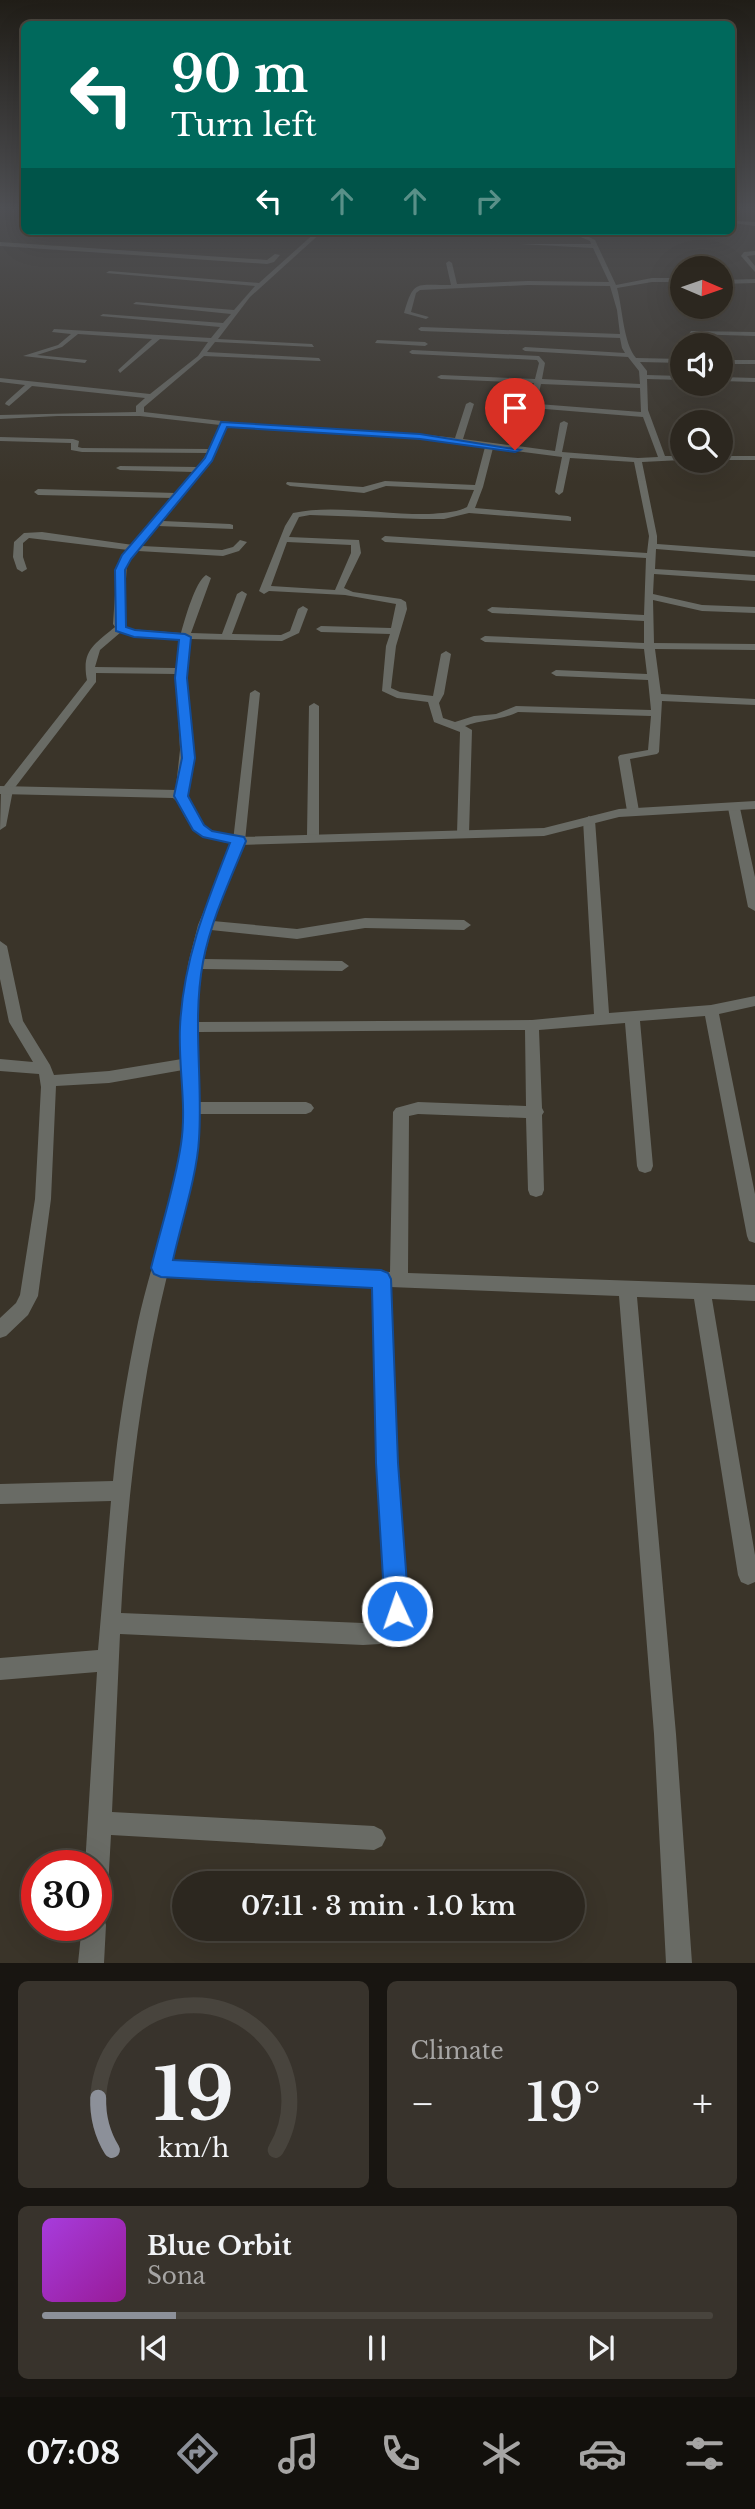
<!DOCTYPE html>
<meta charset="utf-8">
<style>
:root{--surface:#2c271f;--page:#38332c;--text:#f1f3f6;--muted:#a6a5a4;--line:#48443d;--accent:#8c9099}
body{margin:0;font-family:"Libre Baskerville",serif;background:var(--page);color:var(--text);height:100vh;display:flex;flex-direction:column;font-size:26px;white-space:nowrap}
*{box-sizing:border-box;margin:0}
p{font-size:23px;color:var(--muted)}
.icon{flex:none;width:38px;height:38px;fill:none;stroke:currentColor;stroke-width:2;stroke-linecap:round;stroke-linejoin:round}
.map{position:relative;height:1963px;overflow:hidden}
.panel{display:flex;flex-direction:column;gap:18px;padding:18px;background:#181511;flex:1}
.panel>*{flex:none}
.top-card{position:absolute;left:21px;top:21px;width:714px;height:214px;border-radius:10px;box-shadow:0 7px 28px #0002,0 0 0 2px var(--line);background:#00695c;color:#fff;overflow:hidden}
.needle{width:46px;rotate:92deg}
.buttons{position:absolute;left:670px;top:256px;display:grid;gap:14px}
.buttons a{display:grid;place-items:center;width:63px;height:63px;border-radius:50%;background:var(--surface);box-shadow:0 7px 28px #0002,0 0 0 2px var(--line);font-size:35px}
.speed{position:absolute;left:21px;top:1850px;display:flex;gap:14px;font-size:35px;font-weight:700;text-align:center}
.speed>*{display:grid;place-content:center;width:91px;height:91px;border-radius:50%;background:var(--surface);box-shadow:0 7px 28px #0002,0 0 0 2px var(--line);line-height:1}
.speed .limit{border:10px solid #d22;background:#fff;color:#111}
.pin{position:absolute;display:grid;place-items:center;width:60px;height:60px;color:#fff;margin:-72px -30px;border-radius:50% 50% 50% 0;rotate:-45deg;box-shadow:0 0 7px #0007}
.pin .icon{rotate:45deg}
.me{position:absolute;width:77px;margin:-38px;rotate:357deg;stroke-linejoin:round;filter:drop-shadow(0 0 5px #0008)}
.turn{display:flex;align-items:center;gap:24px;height:147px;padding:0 35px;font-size:32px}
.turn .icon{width:91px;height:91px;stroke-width:2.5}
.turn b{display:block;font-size:49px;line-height:60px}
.lanes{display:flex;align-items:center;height:66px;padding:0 35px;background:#0003;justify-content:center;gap:35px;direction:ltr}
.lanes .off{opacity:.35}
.big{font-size:52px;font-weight:600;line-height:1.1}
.panel .tile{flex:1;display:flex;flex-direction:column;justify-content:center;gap:10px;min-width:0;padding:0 24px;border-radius:10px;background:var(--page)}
.panel .dial{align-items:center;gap:0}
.dial svg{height:182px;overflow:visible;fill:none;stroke:var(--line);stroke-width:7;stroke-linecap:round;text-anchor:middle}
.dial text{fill:var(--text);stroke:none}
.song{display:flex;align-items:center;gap:21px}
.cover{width:84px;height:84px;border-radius:10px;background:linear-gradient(135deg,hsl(280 70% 55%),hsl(300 70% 35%))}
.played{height:7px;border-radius:4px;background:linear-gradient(90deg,var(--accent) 20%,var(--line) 20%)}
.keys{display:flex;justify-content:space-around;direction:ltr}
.heat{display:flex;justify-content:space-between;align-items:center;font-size:38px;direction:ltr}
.panel .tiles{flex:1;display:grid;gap:18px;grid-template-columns:1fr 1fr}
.tile:last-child{grid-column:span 2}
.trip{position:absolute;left:172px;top:1871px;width:413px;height:70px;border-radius:35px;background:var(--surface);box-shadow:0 7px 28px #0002,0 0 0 2px var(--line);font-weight:600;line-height:70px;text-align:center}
.menu{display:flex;height:112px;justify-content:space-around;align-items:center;background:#12100c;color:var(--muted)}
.menu .icon{width:49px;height:49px}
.menu .on{color:var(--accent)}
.menu b{font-size:32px;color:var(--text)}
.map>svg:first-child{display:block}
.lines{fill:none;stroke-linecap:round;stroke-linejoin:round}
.minor{fill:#696b65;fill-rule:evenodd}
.tertiary{fill:#696b65;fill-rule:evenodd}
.route{fill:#1a73e8;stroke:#114b97;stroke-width:2}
</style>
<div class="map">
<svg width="755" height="1963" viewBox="0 0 755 1963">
<rect width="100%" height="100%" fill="#3a3429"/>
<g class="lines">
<path class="minor" d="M734,208H740L736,221L755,222V226L732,223Z
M317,231H323L250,297L218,339L312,344L314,347L215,342L207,352L319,358L321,361L204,356L144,407V412L239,423L420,434L455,438L466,404L470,402L474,404L463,439L555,451L560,423L564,421L568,423L562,452L638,458L658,457L643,417L533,408L529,401L534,383L441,379L437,377L441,375L535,379L539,363L537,360L412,354L409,352L412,350L539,356L545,363L542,379L640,384L639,371L628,357L525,351L522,349L525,347L625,353L622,348L620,338L421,331L418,329L421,327L620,334L617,310L610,286L528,285L420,290L416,293L411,312L429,317L426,319L404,313C414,278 417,286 451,285L446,263L449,261L452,263L457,284L528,281L609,282L593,248L520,244H591L590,241L576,235H445L443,232L703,233L701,236L585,235L595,240L616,285L652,278H682V282H652L617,288C623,310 623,342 636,358L682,359V363L640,362L647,371V375L682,376V380L647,379L648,410L665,456H682V460L642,462L657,536V544L755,551V557L656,549L655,569L755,575V581L654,574L653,594L702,605L755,607V613L702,611L653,600L654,643L755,644V650L655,649L661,694L755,699V705L662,701L659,752L657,754L630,759L639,811L633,815L627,811L618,757L620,755L648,750L651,716L518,712C499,721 483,719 465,726L472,730L469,834L467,837H459L457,834L460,732L434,722L428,702L397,698L382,691L386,646L390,634L321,632L316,629L321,626L391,628L396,604L345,595L269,591L264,594L259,591L285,526L293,513C332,504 387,515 429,514C442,513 455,513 467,507L474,490L386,486L364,493L290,486L286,484L287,482L363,487L385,481L475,485L485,447L420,438L227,426L213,459L163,521L230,524L233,525V529L158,526L142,546L222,550L233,547L240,540L247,542L239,551L223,556L138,551L127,564L123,623L129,629L181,633C185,619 195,582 206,575L211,578L191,633L222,634L237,594L242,591L247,594L232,634L281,635L290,631L298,609L303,606L308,609L299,633L282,641L190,639C181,691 197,743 187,796L181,800L175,796L180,750L176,674L96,673V682L13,790L6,826L0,830L1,790L87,680C81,650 95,644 115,627L113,624L117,564L128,550L29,538L23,543V557L27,569L22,572L17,569L13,557L14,542L24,533L42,532L133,545L172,498L38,495L34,492L38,489L176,493L194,472L120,470L116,468L120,466L198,467L207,453L82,452L71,450V443L0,441V437L73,439L79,441L78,447L82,448L209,449L220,425L140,416H58L0,419V415L136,412V406L145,398L32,386L9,406L5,404L6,402L25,385L0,382V378L150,394L198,356L208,342L160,339L120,373L118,370L152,339L78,334L62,347L37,355L87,360L85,363L23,356L58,345L71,334L52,332L54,329L211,338L220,327L100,316L103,314L223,323L231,314L133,304L136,302L234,310L255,286L106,273L109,271L259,283ZM541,384L640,388L641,412L538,404L537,401ZM493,448L562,457L555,492L559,495L563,492L570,458L634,462L649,536L647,553L385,536L381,539L385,542L646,558L644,615L492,607L487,610L492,613L644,621V643L485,636L480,639L485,642L644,649L647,674L556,670L551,673L556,676L648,680L651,710L516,706L496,714L474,716L455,722L443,718L439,703L444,694L451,654L446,651L441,654L433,696L400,692L391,688L396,646L407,609L406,602L401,599L353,592L344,588L361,553L359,540L289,537L299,517L310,515L421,519H444L469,513L571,521V517L568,516L475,508L483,487ZM287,542L351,545V553L335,590L271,586ZM121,632L145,638L180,639L176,668L95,667L100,650Z
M0,242L267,260L275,254L280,255L274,262L267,264L0,246Z
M755,251V255L747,256L755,266V272L741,256L744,252Z
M755,279V283L721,284V280Z
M691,331L755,332V336L689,334Z
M377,340L425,342L428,344L425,346L375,343Z
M721,360H755V364H721Z
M721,377L755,378V382L721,381Z
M721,456H755V460H721Z
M255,690L260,693L245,841L213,921L297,929L365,918L464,920L471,925L464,930L365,928L297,939L211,930L204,959L342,961L349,966L342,971L202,969L196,1022L532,1020L594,1014L583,820L589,816L595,820L609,1013L711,1005L755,996V1006L719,1014L755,1194V1243L749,1241L747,1236L705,1016L640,1021L653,1166L651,1171L645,1173L639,1171L637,1166L625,1023L539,1030L542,1108L544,1112L542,1115L544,1190L542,1195L536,1197L530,1195L528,1190L526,1118L418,1114L409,1116L408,1273L755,1285V1301L712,1299L755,1555V1582L748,1585L741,1582L738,1575L694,1299L637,1297L676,1734L692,1963H666L654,1734L619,1296L390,1287L397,1463L408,1611L400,1634L380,1644L363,1645L120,1634L112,1812L374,1826L382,1830L386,1838L382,1846L374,1850L111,1835L108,1888L105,1897L96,1900V1866H85L97,1672L0,1680V1658L98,1650L111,1501L0,1504V1484L113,1481C118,1428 127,1375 138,1322C151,1263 173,1205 182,1145C185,1120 184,1095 183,1070L109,1083L56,1086L51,1199L38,1296L28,1315L6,1336L0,1338V1318L16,1303L20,1295L35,1199L41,1087L39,1074L0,1071V1059L33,1062L9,1022L0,979V941L7,946L23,1021L50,1065L54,1075L109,1071L182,1059L181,1027L188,964L198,925L233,841L250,693ZM525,1030L526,1106L418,1102L396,1108L393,1112L390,1272L171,1261C184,1212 197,1165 199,1114H306L311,1112L314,1108L311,1104L306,1102H199L196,1032ZM167,1276L373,1287L377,1463L386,1611L384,1619L378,1622L363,1623L121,1613C127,1500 140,1386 167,1276Z
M314,703L319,706V836L313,840L307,836L309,706Z
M734,804L740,808L755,877V911L748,907L728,808Z
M96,1914L103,1916L106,1925L104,1963H78L82,1925H96Z"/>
<path class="tertiary" d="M0,786L176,790C192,796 191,810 201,822C211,833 225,835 239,837L544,828L619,809L755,801V809L619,817L544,836L239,845C218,841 196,838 185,817C181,809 180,803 173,798L0,794Z"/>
</g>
<linearGradient id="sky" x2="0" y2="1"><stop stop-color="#201d17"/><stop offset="0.43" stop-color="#4f5054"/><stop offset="1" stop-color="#4f5054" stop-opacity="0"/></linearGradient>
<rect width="755" height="483" fill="url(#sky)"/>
<path class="route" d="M221,422L420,434L520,450L515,452L420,439L227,427L212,461L131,559L125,570L126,627L135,630L185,634L191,637L187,678L195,758L188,796L204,825L212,831L244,837L246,841C230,880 211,920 203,962C192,1021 203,1080 199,1139C197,1176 181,1223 173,1260L381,1270L388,1273L391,1279L398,1463L409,1611L406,1620L397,1623L389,1620L385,1611L376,1463L372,1288L161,1277L154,1274L151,1268C161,1227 175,1185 181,1144C187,1105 178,1066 180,1027C183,961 206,904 230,843L203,837L193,830L174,796L182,758L175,678L179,640L134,637L116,631L115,570L122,555L205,458Z"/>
</svg>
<div class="buttons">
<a><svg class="needle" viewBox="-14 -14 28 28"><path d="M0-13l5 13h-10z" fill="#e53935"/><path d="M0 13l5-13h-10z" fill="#a6a5a4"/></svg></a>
<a><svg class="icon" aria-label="sound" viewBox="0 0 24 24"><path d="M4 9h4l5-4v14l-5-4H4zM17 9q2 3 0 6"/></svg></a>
<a><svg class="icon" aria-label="search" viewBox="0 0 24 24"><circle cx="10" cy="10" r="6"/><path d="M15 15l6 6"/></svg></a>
</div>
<div class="speed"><div class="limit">30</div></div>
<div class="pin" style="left:515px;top:450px;background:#d93025"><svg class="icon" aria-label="arrive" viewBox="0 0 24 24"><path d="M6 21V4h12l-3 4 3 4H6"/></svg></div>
<svg class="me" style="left:397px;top:1611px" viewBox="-20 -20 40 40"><circle r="17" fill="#1a73e8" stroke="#fff" stroke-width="3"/><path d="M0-11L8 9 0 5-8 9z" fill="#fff"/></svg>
<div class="trip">07:11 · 3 min · 1.0 km</div>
<div class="top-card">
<div class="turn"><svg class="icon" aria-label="left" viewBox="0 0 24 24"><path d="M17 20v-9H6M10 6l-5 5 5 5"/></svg><div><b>90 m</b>Turn left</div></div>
<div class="lanes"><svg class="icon" aria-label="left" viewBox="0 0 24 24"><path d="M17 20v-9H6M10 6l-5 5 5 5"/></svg><svg class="icon off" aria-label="ahead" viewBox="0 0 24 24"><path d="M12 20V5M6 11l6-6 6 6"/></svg><svg class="icon off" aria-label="ahead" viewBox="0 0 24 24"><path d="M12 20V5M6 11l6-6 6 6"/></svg><svg class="icon off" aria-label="right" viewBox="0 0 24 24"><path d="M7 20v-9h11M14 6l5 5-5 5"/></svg></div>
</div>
</div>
<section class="panel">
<div class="tiles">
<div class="tile dial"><svg viewBox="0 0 100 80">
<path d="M14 69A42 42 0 1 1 86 69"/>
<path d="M14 69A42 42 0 0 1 8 46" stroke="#8c9099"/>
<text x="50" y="56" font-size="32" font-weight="700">19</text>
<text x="50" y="72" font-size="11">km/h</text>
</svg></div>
<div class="tile"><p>Climate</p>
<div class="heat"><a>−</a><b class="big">19°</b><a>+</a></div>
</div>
<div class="tile">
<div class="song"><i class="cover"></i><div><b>Blue Orbit</b><p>Sona</p></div></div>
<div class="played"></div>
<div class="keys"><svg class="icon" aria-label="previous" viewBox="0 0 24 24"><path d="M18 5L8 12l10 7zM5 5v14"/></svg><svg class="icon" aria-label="pause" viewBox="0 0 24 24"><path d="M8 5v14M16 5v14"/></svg><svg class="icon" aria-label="next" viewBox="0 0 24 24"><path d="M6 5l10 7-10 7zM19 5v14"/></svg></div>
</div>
</div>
</section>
<nav class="menu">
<b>07:08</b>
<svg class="icon on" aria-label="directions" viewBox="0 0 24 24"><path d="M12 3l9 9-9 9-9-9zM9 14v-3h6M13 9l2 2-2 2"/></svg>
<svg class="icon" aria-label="music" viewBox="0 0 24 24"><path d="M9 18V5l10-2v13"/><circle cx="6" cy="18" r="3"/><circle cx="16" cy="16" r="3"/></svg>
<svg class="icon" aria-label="phone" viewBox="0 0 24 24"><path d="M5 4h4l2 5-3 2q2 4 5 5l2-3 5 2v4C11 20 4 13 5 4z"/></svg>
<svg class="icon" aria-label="climate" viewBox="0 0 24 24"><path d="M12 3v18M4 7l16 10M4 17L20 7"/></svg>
<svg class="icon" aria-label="car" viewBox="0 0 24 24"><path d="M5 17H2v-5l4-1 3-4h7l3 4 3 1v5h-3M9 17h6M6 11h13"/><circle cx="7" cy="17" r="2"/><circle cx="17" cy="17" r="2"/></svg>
<svg class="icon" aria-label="filters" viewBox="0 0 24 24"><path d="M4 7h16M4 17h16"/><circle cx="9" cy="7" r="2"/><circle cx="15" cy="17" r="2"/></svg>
</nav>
